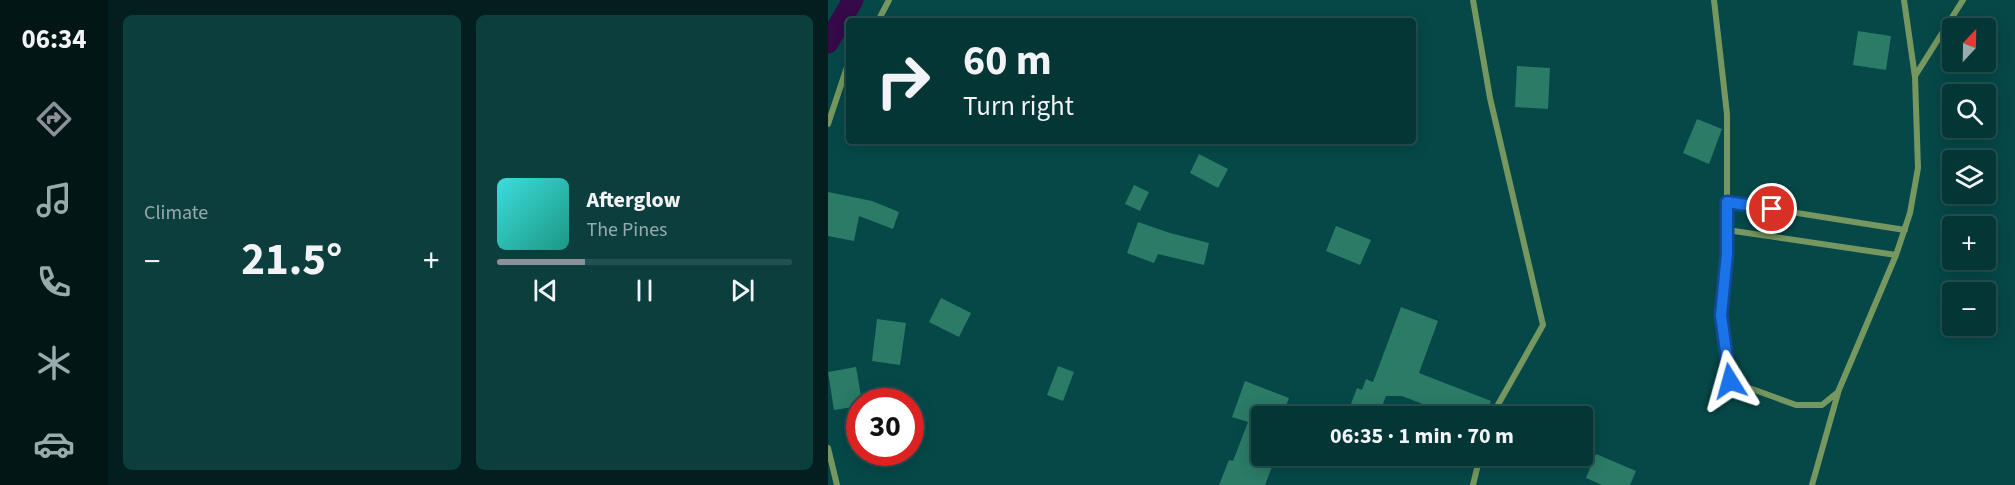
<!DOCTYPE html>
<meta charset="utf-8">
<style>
:root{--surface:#043636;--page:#0d3e3e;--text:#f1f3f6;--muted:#97abad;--line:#255051;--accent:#8c9099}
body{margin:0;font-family:"Source Sans 3",sans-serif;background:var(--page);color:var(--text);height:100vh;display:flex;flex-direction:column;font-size:22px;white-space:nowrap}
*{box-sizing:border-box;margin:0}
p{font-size:20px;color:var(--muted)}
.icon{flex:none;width:33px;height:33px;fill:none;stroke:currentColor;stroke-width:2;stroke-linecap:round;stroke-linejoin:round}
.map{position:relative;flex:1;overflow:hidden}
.panel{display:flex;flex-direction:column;gap:15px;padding:15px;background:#021e1e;width:720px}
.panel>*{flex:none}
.hud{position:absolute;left:18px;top:18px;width:570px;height:126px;border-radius:6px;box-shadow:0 3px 15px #0003,0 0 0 2px var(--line);background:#043636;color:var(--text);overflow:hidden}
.needle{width:39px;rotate:22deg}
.buttons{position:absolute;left:1114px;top:18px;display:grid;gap:12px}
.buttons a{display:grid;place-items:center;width:54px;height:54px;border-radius:6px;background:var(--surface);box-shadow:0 3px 15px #0003,0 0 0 2px var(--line);font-size:30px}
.speed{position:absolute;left:18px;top:388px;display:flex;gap:12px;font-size:30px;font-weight:700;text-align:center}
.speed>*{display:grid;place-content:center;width:78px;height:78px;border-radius:50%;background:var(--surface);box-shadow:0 3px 15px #0003,0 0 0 2px var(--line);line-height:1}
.speed .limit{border:9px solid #d22;background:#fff;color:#111}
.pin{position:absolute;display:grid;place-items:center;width:51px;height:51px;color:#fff;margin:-26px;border:3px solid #fff;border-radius:50%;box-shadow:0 2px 6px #0007}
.me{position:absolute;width:66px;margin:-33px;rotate:352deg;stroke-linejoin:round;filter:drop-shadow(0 0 4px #0008)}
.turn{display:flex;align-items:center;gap:21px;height:126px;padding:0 18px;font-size:27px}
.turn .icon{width:78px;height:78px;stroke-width:2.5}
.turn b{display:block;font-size:42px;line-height:51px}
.big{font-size:45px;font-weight:700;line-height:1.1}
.panel .tile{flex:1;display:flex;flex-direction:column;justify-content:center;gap:9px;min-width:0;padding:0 21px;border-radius:9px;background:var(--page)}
.song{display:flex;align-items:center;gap:18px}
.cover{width:72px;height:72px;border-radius:9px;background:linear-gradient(135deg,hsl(180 70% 55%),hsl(170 70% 35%))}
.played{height:6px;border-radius:3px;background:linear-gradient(90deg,var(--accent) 30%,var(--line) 30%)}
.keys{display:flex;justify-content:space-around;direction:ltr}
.heat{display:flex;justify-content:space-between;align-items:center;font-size:33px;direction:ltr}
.panel .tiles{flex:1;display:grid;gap:15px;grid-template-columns:repeat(2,1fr)}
.trip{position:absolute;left:423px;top:406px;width:342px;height:60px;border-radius:6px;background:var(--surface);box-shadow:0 3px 15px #0003,0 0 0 2px var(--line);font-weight:700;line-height:60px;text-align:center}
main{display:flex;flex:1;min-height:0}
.dock{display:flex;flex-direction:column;width:108px;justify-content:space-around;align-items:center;background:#021616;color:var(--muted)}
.dock .icon{width:42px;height:42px}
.dock .selected{color:var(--accent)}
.dock b{font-size:27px;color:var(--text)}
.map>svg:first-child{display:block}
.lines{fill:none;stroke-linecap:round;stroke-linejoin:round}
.canal{stroke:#360948;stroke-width:21}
.building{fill:#2b7b67}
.minor{stroke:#769860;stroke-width:6}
.route-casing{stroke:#114b97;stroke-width:15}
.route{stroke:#1a73e8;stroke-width:10}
</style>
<main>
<nav class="dock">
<b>06:34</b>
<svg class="icon selected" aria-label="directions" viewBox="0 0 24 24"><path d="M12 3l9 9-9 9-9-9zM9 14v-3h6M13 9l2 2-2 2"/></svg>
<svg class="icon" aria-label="music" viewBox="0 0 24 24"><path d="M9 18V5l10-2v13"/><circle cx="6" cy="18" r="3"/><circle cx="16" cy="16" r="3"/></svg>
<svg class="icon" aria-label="phone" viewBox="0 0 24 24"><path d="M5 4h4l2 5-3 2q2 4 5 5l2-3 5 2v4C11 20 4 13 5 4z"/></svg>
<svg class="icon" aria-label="climate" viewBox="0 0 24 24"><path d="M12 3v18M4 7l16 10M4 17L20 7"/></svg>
<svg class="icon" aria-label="car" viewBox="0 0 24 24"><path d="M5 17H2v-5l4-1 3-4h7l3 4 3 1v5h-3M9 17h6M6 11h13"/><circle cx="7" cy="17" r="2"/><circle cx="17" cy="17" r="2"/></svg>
</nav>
<section class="panel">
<div class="tiles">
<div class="tile"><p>Climate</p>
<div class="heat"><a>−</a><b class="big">21.5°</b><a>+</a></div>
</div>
<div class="tile">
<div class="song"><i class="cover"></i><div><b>Afterglow</b><p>The Pines</p></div></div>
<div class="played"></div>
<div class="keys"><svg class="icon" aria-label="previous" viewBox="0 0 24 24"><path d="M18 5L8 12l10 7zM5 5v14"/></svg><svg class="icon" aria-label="pause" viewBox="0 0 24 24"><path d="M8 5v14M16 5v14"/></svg><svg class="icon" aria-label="next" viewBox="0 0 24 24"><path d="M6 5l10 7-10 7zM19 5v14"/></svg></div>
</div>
</div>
</section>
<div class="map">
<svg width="1187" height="485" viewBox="0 0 1187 485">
<rect width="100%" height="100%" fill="#064848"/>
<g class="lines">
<path class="canal" d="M0,43L25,0"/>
</g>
<path class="building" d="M1030,31L1063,36L1058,70L1025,65Z
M689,66L722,68L720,109L687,107Z
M869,119L894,129L881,164L855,153Z
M371,154L400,169L390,188L362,173Z
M306,185L321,192L312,211L297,204Z
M0,192L44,201L71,212L65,229L31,216L26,241L0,236Z
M310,222L342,233L381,243L376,265L330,254L326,263L299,253Z
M508,226L543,240L532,265L498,251Z
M113,298L143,313L131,337L101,322Z
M573,307L610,321L591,373L663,401L657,417H628L574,396H558L550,417H518L529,388L534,390L538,379L545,382Z
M49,319L78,323L72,365L44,361Z
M230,366L246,372L235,401L219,395Z
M28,367L34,402H32V406L6,410L0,372Z
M417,381L461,398L454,417H434V456H448L437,485H391L401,460L405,461L420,422L404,417Z
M768,454L808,471L802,485H774L758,478Z"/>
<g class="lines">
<path class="minor" d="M645,0L662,98L715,325L663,417
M886,0L899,114V254L893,315L902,381L968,405H994L1010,392L1068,255L1082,213L1090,168L1087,77L1076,0
M50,21L61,0
M1087,76L1135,0
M0,124L21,61
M899,202L1077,230
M899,230L1068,255
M0,448L9,485
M645,485L652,456
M984,485L1010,393"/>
</g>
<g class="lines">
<g class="route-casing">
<path id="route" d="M902,381L893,315L899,254V202L944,209"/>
</g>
<use href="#route" class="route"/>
</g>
</svg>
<div class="buttons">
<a><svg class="needle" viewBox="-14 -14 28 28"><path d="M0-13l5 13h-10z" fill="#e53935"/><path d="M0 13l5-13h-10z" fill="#97abad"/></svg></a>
<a><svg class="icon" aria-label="search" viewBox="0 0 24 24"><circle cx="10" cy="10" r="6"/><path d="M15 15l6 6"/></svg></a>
<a><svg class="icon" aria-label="layers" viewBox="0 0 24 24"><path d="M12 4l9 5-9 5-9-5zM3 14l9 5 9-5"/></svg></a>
<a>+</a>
<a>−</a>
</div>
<div class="speed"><div class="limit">30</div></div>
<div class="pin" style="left:944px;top:209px;background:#d93025"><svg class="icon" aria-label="arrive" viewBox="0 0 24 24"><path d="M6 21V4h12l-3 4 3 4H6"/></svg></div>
<svg class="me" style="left:902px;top:381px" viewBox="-20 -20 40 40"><path d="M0-17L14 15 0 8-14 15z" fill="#1a73e8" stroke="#fff" stroke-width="4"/></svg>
<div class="trip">06:35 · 1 min · 70 m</div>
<div class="hud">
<div class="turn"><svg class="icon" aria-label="right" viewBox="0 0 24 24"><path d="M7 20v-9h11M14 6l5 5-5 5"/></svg><div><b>60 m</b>Turn right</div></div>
</div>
</div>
</main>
